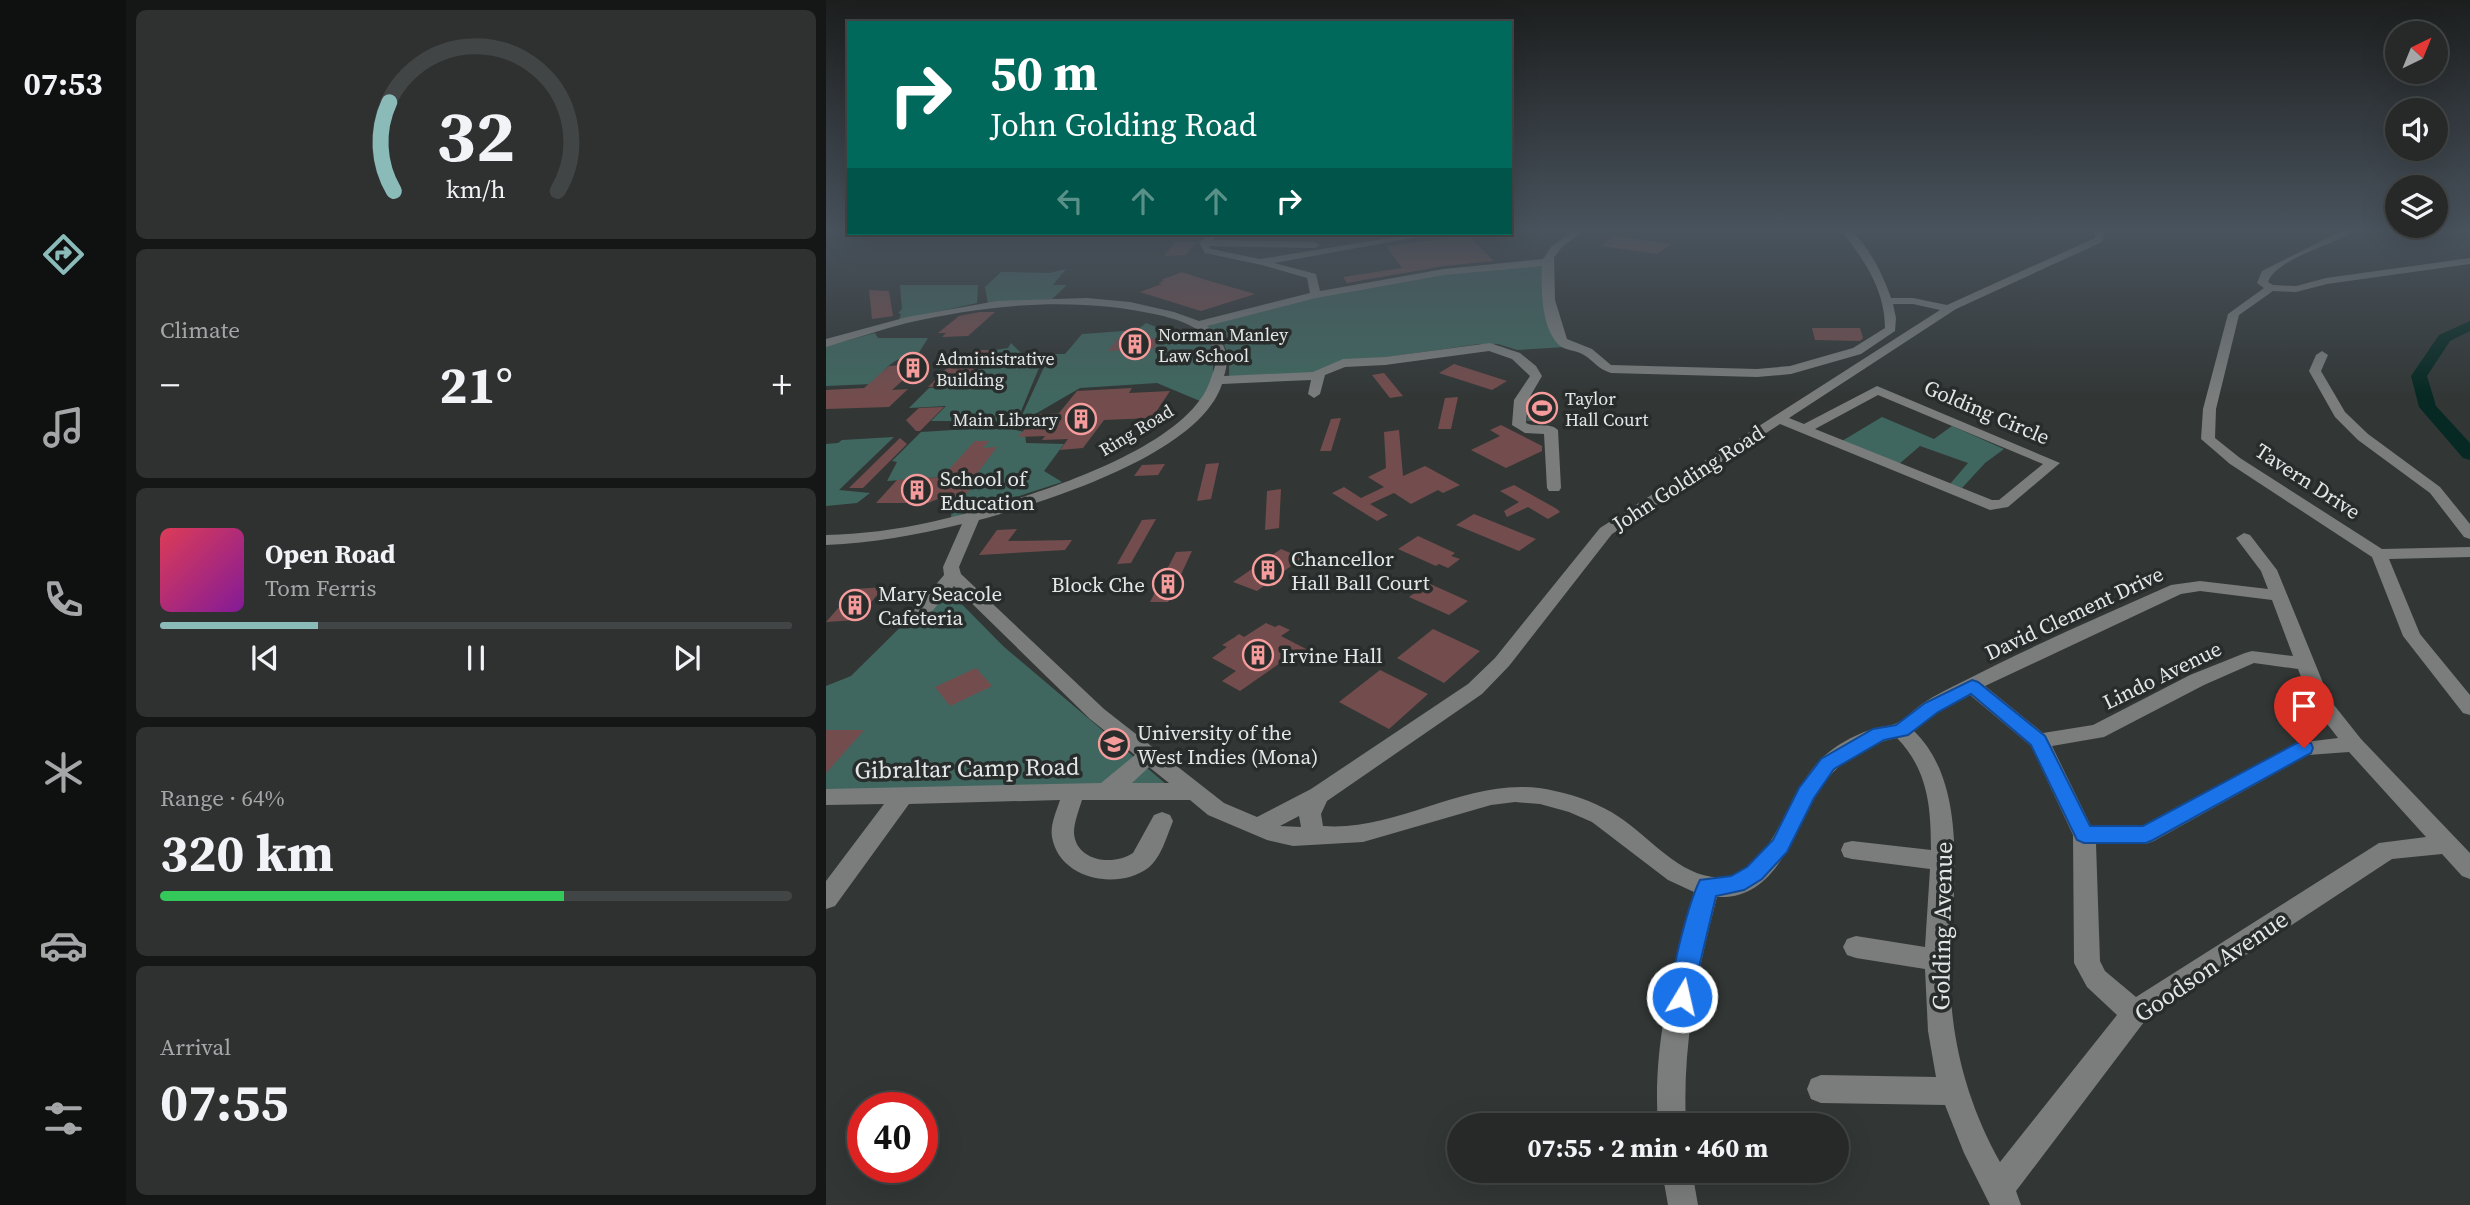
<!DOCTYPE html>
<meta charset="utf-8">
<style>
:root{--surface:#262928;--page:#2e3130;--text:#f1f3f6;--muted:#a4a6a8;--line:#424545;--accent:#8bbbb9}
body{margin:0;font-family:"Source Serif 4",serif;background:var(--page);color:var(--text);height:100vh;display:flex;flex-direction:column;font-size:26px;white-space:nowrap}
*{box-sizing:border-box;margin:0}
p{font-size:23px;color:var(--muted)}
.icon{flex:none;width:38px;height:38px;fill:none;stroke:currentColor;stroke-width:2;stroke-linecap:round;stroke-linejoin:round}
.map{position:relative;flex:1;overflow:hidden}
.side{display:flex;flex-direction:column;gap:10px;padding:10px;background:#151716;width:700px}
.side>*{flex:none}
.banner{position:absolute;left:21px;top:21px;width:665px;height:214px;border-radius:0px;box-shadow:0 7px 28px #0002,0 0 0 2px var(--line);background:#00695c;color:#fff;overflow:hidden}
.needle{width:46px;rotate:43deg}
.fabs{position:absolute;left:1559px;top:21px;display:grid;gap:14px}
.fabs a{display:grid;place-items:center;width:63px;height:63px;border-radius:50%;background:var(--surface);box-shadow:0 7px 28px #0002,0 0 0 2px var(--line);font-size:35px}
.speed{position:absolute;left:21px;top:1092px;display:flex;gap:14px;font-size:35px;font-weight:700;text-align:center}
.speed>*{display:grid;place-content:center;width:91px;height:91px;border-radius:50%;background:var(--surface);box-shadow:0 7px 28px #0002,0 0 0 2px var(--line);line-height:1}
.speed .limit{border:10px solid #d22;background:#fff;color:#111}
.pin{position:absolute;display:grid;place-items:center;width:60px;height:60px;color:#fff;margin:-72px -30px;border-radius:50% 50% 50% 0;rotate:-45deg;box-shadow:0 0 7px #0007}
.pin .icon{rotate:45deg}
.me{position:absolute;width:77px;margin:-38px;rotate:9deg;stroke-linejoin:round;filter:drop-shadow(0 0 5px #0008)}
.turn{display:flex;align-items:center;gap:24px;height:147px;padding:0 28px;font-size:32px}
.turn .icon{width:91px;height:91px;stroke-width:2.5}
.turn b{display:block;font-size:49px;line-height:60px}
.lanes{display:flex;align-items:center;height:66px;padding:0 28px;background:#0003;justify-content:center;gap:35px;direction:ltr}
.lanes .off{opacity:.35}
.big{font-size:52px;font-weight:700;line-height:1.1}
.side .card{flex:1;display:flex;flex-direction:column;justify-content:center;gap:10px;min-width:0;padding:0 24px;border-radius:10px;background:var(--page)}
.side .dial{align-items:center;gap:0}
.dial svg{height:182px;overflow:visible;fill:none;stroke:var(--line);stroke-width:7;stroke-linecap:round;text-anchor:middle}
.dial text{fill:var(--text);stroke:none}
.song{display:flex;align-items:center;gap:21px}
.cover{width:84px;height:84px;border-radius:10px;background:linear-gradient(135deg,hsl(350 70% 55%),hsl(290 70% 35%))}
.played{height:7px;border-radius:4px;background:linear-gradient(90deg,var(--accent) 25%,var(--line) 25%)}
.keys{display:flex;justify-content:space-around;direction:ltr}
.heat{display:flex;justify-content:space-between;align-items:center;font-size:38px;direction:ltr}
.charge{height:10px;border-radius:5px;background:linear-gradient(90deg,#34c759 64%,var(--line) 0)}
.trip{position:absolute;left:621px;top:1113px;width:402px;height:70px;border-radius:35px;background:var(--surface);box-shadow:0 7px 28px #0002,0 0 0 2px var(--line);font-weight:700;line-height:70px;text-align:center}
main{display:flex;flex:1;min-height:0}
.tab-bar{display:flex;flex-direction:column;width:126px;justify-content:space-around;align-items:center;background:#0f1010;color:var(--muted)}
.tab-bar .icon{width:49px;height:49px}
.tab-bar .selected{color:var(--accent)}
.tab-bar b{font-size:32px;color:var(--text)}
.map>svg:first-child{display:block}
.green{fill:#40675f}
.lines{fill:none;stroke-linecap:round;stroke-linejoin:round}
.river{fill:#062923;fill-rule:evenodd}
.building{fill:#734d4d}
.minor{fill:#7a7d7c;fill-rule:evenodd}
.route{fill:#1a73e8;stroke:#114b97;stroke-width:2}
.labels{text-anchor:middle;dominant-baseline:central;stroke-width:7;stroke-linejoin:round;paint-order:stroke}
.far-poi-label{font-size:18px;fill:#e4e7e7;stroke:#282d2c;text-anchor:start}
.far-street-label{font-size:18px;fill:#e4e7e7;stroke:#282d2c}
.street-label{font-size:21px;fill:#e4e7e7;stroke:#282d2c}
.poi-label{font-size:21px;fill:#e4e7e7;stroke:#282d2c;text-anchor:start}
.near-street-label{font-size:24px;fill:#e4e7e7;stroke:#282d2c}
</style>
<main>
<nav class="tab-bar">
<b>07:53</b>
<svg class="icon selected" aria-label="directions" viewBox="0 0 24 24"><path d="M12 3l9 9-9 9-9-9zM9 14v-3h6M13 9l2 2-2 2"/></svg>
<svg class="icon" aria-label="music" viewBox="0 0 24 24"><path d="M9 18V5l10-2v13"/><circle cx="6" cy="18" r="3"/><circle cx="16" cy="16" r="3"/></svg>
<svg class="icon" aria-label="phone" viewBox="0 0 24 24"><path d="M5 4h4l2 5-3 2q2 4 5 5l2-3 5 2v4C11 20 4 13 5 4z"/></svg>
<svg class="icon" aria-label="climate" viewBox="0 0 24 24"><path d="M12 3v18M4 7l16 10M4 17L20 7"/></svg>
<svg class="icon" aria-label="car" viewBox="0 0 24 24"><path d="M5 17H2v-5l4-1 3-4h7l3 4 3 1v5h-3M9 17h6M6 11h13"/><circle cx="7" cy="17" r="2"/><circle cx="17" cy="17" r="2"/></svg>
<svg class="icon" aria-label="filters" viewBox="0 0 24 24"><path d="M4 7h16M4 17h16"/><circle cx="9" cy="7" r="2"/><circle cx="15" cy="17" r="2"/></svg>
</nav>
<section class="side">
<div class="card dial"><svg viewBox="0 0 100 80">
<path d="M14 69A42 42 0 1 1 86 69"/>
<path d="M14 69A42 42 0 0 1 12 30" stroke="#8bbbb9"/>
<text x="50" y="56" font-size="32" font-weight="700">32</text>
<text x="50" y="72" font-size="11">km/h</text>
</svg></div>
<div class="card"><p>Climate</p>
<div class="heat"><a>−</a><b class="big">21°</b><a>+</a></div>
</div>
<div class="card">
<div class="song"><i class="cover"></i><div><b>Open Road</b><p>Tom Ferris</p></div></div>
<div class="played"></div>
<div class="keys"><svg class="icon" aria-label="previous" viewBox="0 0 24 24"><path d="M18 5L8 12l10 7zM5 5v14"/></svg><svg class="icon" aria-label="pause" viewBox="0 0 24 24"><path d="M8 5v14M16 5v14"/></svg><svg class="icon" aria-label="next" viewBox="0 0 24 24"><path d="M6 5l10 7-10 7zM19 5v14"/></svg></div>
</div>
<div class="card"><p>Range · 64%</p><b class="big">320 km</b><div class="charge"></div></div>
<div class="card"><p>Arrival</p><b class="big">07:55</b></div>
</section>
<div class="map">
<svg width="1644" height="1205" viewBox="0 0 1644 1205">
<rect width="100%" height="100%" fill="#323736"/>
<path class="green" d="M719,263L740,347L691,350L672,344H653L547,359L489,375L403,379C404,350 401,343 378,325L499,295L619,273Z
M240,269L227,285H241L226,299L162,304L159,287L175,272L224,273Z
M74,285H152L151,303L73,320L75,314L72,313L76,309Z
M320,323L348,334L369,331L387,347V381L374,401L331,383L254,388L192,424L224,354H239L256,334L311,330Z
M49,333L52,338H102L92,354C68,357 61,366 47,384L0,386V346Z
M185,343L194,352L217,358L189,426H182L185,421H105L120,406L83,408L103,388L134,386L152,369L174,367L180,360H160L169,350L182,348Z
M705,396L727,397L729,419L701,421Z
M1056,417L1108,439L1126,426L1178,449L1159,463L1136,488L1124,484L1142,463L1094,446L1073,464L1016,441Z
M175,427L199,432L200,443L238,444L218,471L236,482L125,518L129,476L61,481L71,462L66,461L95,432Z
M68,437L13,490L44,493L31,503L0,506V444L12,443L16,440Z
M117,585L177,646L347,790L0,792V686L25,676Z"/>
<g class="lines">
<path class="river" d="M1644,321V331L1624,341L1601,376L1610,406L1644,443V460L1637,458L1593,407L1585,376L1613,335Z"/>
</g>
<path class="building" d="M643,236L668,261L618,266L521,283L517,277L576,268L560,246Z
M788,236L844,244L832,254L775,246Z
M349,242H371L360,255L338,256Z
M356,272L377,279L429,294L375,311L314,292L336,284L332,283L338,281L335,280Z
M43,290L63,291L67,316L46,319Z
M154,312H169L142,336L116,337L120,333H112L133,316Z
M986,328H1034L1037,338L1034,341L989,340Z
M336,338L327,349L282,351L291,339Z
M149,350H167L133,386L102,387L127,362H137Z
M95,364L66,390L82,389L63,407L0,409V390L38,388L63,366Z
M628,364L681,381L666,390L613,373Z
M558,373L577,396L564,398L546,375Z
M306,388L303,393L344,391L326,418L278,420L257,448L234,450L242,439L216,440L219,436L192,437L212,414L233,413L251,391Z
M632,397L625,429H612L619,398Z
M118,407L94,431H90L80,420L93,408Z
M515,418L505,451H494L505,419Z
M675,425L716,446V451L680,468L645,450L674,436L664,430Z
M573,430L577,476L599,466L634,485L617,493L612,490L585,504L568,493L544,504L562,515L551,521L506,493L518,487L535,498L558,487L542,477L560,468L558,432Z
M74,438L81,444L37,488H23Z
M149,441H163L157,448L171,447L150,475H156L137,498L112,499L102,503H50L71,480L116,477Z
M393,463L385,499L371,501L380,464Z
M339,464L332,475L308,476L316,465Z
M688,485L731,509L734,512L722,519L702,507L681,517L678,511L693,502L674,491Z
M455,489L453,528L439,530L441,491Z
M648,514L710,539L693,551L630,525Z
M330,519L305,563L291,564L316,520Z
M191,529L182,541L246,540L239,550L153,555L171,530Z
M592,536L629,553L625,556L634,559L622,568L613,564L610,566L572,549Z
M455,549L476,558L431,591L407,582Z
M366,551L342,602H324L350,552Z
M602,583L642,601L623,615L583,597Z
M58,587L30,620L0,622L29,589Z
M440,623L449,627L453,625L464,630L455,636L482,650L463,664L457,661L414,691L396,681L410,671L386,658L401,647L396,645L409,637L413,634L418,637Z
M607,629L654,651L618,683L571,658Z
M150,668L166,686L124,706L109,687Z
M554,670L602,694L563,729L513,702Z
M0,730H38L0,773Z"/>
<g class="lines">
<path class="minor" d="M750,228H761L737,246L728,257L729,300L741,339L766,349L785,365L931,369L964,366L1027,348L1059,328C1059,288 1036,257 1013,228H1022C1043,246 1056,272 1065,298H1087L1121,305L1269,238V235L1262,228H1272L1279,234L1276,242L1130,309L963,418L978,424L1051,386L1234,463L1182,507L1164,510L954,424L786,534L683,666L656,694L501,801L495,814L497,826C577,832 647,771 729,791C752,796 774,804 793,817C826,838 862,888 907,875C952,861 964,780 1003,752C1017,741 1033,733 1050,728C1057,726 1065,726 1071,723C1080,719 1087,710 1096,704C1109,695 1124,688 1138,681C1206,646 1275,616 1345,585L1374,581L1442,589L1435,571L1410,538L1418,533L1424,535L1451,570L1504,700L1535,739L1644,853V879L1636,876L1616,854L1566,859L1318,1022L1190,1191L1195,1205H1164L1138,1153L1119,1105L995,1103L985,1099L981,1089L985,1079L995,1075L1110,1077L1102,1031L1099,969L1030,958L1021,955L1017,947L1021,939L1030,936L1099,947L1104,869L1026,859L1018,857L1015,850L1018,843L1026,841L1105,850C1105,807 1102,770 1071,738C1043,743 1016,759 999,782C968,822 956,900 891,897C871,973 856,1046 860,1125H832C826,1045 847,968 868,892L842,880L766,822L743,812L714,804L689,802L665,805L537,842L467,846L441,840L382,815L364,800H256C253,810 248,822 248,833C250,862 288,866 307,853L328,815L336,812L344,815L347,821C341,836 335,858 322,868C291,891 233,879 226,837C224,825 230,812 234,800L83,804L9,906L0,909V881L58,804L0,805V789L275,783L309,755L264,719L128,586L95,624H83L80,620L83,616L118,575L117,567L136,524C90,535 46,543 0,545V535C35,534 70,530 105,522C176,506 359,455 384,381C387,372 391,365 389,355C385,330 355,320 333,315C250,296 164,304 81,323C54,330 27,339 0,347V339L81,317L171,301L261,298L304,302L348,312L373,321L484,293L481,278L436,265L379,253L373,243L384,233H394L387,240L489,242L494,245L489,248L383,246L385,249L434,259L594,233H614L448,263L490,274L494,291L618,269L717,259L726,246ZM716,266C715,288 715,328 733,345C740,351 751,350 758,355C769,362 772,369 785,373L931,377L965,374L1035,354L1069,331L1070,318L1067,304H1087L1114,310L774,528L669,658L642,684L485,789L431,817L398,803L278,709L135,574L133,567L153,520C219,502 374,454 396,384L485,380L482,394L488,398L494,394L499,375L519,367L559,365L663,351L686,359L704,376L688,400L686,425L699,433L718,434L721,488L723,491H733L735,488L732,430C724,422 710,428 700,423L702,400L716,376L710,366L694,353L664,343L559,357L517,359L487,372L398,376C405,355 398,340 381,326L490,298L618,275ZM1052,395L1217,464L1173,500H1166L989,429ZM1374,591L1446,600L1467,656L1426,651L1419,653L1364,675L1267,725L1217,733L1159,686L1355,594ZM1428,663L1472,669L1485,703L1512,738L1471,743L1317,826H1265L1226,746L1278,737L1378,685ZM1144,695L1205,746L1247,835L1248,963L1261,987L1291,1015L1174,1162C1146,1112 1129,1057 1125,999C1120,916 1152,794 1088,731L1111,713ZM1523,752L1600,837L1553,843L1310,997L1279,971L1274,961L1270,844H1320L1328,841L1482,755ZM323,767L343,783H306ZM473,816L475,827L454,826Z
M1521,228H1533C1511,245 1451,257 1442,282L1447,285L1470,286L1500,278L1644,258V264L1501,284L1470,292L1447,291L1413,315L1390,409L1389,438L1414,458L1556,549L1644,547V557L1563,559L1594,634L1644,695V715L1637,713L1577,636L1546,557L1404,464L1375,439L1377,409L1402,314L1438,288L1431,283L1436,271Z
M1576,228H1644V231L1609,234Z
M1496,351L1502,355L1495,371L1519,412L1542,434L1614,487L1644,524V539L1638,537L1604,493L1532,440L1509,417L1483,371L1490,355Z
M836,1171H866L872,1205H842Z"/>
</g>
<linearGradient id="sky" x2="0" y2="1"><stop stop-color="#1c1e1e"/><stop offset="0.58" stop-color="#49535d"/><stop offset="1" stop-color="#49535d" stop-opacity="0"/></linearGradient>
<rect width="1644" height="396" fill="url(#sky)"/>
<path class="route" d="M1146,680L1152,682L1219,736L1264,826H1317L1471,743H1485L1487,748L1485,753L1327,840L1320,843H1258L1251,840L1205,745L1145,694L1112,712L1082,735L1058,740L1008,769L988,798L961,852L936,879L918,890L890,896L864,1005L856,1008L847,1005C839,986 864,900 874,880L905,876L921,867L947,840L973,788L995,759L1047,729L1070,725L1099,703Z"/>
<defs>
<g id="building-ring" transform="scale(1.575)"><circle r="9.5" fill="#282d2c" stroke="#f59b9c" stroke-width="1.5"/><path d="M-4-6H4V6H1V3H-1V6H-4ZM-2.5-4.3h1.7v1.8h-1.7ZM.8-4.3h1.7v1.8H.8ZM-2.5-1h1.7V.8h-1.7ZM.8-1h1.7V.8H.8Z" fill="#f59b9c"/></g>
<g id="stadium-ring" transform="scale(1.575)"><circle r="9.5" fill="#282d2c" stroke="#f59b9c" stroke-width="1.5"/><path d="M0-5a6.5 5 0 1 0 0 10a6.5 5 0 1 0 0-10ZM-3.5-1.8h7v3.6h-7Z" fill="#f59b9c"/></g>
<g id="university-ring" transform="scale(1.575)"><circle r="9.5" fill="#282d2c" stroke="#f59b9c" stroke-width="1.5"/><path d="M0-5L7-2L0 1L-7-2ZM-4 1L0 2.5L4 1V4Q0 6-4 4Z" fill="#f59b9c"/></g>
</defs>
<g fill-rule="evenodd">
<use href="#building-ring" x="309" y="344"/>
<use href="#building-ring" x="87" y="368"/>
<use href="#stadium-ring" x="716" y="408"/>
<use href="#building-ring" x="255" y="419"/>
<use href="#building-ring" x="91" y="490"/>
<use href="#building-ring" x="442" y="570"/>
<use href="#building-ring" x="342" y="584"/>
<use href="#building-ring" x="29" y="605"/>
<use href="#building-ring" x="432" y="655"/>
<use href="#university-ring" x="288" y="744"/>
</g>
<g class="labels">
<g class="far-poi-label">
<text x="332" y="334">Norman Manley<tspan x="332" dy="21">Law School</tspan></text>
<text x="110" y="358">Administrative<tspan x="110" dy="21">Building</tspan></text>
<text x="739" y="398">Taylor<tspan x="739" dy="21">Hall Court</tspan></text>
<text x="232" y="419" text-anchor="end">Main Library</text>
</g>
<g class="far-street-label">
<text transform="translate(310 430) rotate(-31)">Ring Road</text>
</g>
<g class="street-label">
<text transform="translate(1161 412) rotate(23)">Golding Circle</text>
<text transform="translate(862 478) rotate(-33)">John Golding Road</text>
<text transform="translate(1482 481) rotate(33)">Tavern Drive</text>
<text transform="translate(1248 613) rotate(-25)">David Clement Drive</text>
<text transform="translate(1336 675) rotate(-26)">Lindo Avenue</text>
</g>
<g class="poi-label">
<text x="114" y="478">School of<tspan x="114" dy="24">Education</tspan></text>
<text x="465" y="558">Chancellor<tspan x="465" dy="24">Hall Ball Court</tspan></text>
<text x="319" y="584" text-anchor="end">Block Che</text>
<text x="52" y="593">Mary Seacole<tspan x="52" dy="24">Cafeteria</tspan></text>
<text x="455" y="655">Irvine Hall</text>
<text x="311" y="732">University of the<tspan x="311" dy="24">West Indies (Mona)</tspan></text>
</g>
<g class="near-street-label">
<text transform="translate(141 768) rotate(-1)">Gibraltar Camp Road</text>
<text transform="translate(1116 926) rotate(-89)">Golding Avenue</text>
<text transform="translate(1385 966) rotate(-34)">Goodson Avenue</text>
</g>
</g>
</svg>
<div class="fabs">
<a><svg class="needle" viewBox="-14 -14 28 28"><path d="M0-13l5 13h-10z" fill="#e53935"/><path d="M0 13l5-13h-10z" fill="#a4a6a8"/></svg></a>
<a><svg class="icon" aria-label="sound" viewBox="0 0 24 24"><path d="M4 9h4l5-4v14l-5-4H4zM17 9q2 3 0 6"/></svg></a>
<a><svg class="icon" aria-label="layers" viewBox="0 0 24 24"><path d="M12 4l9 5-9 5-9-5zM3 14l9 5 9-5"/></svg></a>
</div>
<div class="speed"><div class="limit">40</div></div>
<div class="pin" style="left:1478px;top:748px;background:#d93025"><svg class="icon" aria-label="arrive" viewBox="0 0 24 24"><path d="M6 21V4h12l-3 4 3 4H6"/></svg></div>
<svg class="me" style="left:856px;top:997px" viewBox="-20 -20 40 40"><circle r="17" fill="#1a73e8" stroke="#fff" stroke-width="3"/><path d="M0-11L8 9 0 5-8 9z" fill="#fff"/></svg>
<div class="trip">07:55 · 2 min · 460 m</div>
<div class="banner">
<div class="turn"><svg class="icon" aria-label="right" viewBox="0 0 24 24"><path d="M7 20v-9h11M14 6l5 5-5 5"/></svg><div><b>50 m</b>John Golding Road</div></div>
<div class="lanes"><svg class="icon off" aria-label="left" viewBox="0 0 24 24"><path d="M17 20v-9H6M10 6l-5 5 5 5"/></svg><svg class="icon off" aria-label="ahead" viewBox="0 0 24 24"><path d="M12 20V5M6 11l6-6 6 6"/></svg><svg class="icon off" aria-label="ahead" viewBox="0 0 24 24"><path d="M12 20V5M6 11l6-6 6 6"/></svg><svg class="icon" aria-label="right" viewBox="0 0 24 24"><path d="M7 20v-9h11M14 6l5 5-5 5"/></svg></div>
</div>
</div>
</main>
